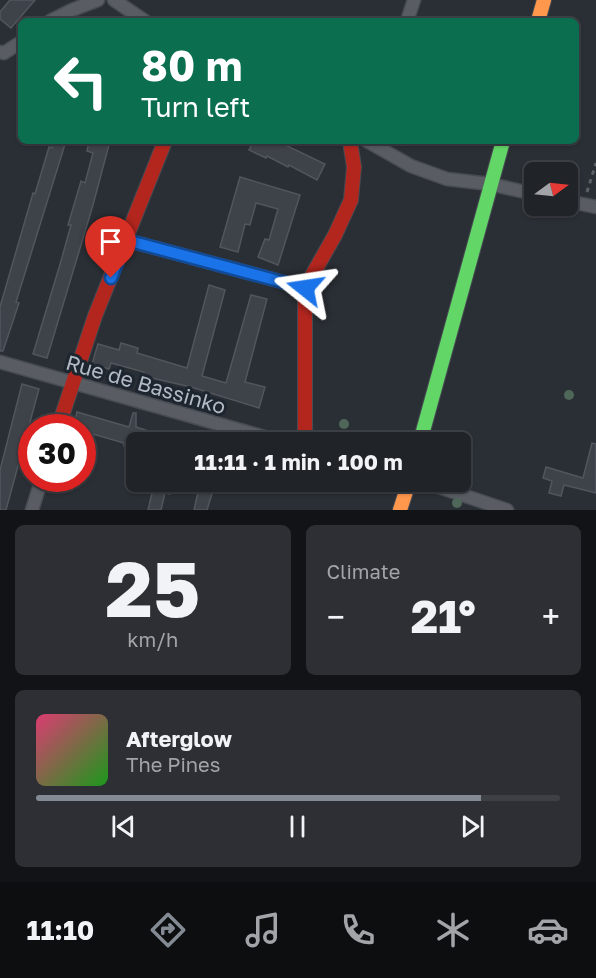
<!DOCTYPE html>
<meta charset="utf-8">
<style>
:root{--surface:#202328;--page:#2d2f34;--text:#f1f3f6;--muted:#a2a4a8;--line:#3d4045;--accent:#838a93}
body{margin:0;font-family:"Golos Text",sans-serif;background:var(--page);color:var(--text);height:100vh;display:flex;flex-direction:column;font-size:22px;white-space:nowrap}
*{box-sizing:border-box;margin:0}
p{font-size:20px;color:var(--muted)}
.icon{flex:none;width:33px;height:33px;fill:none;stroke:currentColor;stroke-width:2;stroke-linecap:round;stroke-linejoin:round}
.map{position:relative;height:510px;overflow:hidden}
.sheet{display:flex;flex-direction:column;gap:15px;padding:15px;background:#121316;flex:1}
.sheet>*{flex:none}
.guide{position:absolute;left:18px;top:18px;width:561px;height:126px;border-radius:9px;box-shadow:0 2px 4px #0004,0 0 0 2px var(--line);background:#0b6e4f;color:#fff;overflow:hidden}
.needle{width:39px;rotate:75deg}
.tools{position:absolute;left:524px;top:162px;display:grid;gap:12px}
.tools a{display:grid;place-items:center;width:54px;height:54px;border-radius:9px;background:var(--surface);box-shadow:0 2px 4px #0004,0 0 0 2px var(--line);font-size:30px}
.speed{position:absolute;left:18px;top:414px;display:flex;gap:12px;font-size:30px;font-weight:700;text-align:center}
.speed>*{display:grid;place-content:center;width:78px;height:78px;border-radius:50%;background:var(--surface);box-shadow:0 2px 4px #0004,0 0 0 2px var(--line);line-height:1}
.speed .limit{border:9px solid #d22;background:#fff;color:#111}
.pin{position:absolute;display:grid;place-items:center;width:51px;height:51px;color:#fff;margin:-62px -26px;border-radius:50% 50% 50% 0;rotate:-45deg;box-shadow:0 0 6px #0007}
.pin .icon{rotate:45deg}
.me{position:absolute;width:66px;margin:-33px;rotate:285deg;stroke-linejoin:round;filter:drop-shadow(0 0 4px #0008)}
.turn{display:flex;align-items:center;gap:21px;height:126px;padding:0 24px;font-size:27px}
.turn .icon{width:78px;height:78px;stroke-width:2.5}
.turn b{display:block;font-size:42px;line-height:51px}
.big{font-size:45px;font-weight:700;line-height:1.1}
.sheet .widget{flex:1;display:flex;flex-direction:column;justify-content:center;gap:9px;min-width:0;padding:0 21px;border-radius:9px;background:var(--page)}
.sheet .dial{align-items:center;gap:0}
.dial b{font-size:78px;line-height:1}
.song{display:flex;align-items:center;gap:18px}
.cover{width:72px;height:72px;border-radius:9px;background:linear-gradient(135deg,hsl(340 70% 55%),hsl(120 70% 35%))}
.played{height:6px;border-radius:3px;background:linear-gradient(90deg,var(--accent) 85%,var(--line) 85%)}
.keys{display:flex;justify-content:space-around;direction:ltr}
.heat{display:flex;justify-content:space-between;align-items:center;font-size:33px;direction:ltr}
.sheet .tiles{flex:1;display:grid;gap:15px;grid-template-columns:1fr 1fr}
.widget:last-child{grid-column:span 2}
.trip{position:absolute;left:126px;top:432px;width:345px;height:60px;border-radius:9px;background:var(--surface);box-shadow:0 2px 4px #0004,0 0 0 2px var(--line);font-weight:700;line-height:60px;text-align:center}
.tabs{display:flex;height:96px;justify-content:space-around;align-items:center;background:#0d0e10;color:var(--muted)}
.tabs .icon{width:42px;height:42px}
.tabs .on{color:var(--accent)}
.tabs b{font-size:27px;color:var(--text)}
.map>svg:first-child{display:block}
.building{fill:#3e4349;stroke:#51565d;stroke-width:1.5}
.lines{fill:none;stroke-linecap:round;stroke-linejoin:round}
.street-casing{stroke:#474b52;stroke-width:15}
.fast-casing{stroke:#474b52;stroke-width:16}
.slow-casing{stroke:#474b52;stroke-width:16}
.jam-casing{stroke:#474b52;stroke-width:16}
.path{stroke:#5b6065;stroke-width:3;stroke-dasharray:4.5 4.5;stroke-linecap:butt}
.street{stroke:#595d63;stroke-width:12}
.fast{stroke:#63d668;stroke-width:14}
.slow{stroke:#ff974d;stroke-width:14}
.jam{stroke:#b3261e;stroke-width:14}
.tree{fill:#4e6759}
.route-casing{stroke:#114b97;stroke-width:15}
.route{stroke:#1a73e8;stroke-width:10}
.labels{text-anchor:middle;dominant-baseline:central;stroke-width:6;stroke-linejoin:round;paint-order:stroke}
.street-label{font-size:21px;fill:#b3bbc6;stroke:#1d252f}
</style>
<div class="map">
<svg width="596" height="510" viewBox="0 0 596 510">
<rect width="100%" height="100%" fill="#2a2f35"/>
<path class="building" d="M10,0H35L11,28L0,19V12Z
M54,141H66L16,302L19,303L3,351H0V307L33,193L35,194L49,147L52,148Z
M89,141H110L93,205L47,358L33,354L61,261L71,225H68L81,181L85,183L93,153L87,151Z
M254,141H277L325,164L317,180L289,165L288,167L267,156L266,158L249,150Z
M240,177L300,195L278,265L258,257L265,239L269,240L278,209L256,203L250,225L245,224L238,252L220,247Z
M209,285L225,290L202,376L226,383L251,295L267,299L245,382L265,387L259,408L191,387L143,376L144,372L111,363L109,369L92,364L98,344L119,350L121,343L138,348L137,353L187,368Z
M22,384L39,389L6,510H0V470Z
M77,412L129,427L133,413H136V427L173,439L172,442H136V450L124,446V443L82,431V428H73Z
M592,443L596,444V493L564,485L561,496L549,493L552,481L543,478L546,467L583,478Z
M138,482H173L170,494L165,493L161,510H148L153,489L137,485Z
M200,483L214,487L207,510H194Z"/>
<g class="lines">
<g class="street-casing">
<path id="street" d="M114,0L145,21
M50,21L72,10L98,0
M407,21L414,0
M0,52L4,53L21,42
M367,141L411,166L447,179L490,184L534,194
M567,201L596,207
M126,240L305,288
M0,362L282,442
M424,482L507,510
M32,510L42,478"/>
</g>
<g class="fast-casing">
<path id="fast" d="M420,442L503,141"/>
</g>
<g class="slow-casing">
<path id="slow" d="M538,21L544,0
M400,510L409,482"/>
</g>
<g class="jam-casing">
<path id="jam" d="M58,428L95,316L165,141
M305,442V288L335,235L351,200L354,167L350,141"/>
</g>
<path class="path" d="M587,192L596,163"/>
<use href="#street" class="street"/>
<use href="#fast" class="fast"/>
<use href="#slow" class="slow"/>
<use href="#jam" class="jam"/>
</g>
<g class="tree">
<circle cx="569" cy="395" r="5"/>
<circle cx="344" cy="424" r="5"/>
<circle cx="457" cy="503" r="5"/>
</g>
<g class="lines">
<g class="route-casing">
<path id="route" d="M111,278L126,240L305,288"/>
</g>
<use href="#route" class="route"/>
</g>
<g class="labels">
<g class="street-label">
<text transform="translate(146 384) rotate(16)">Rue de Bassinko</text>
</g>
</g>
</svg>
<div class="tools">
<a><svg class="needle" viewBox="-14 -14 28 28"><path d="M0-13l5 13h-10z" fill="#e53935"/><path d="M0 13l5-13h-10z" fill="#a2a4a8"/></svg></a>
</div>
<div class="speed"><div class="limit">30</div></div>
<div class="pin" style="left:111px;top:278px;background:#d93025"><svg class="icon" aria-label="arrive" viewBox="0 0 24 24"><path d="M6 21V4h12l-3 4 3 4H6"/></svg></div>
<svg class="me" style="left:305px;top:288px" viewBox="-20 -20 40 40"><path d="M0-17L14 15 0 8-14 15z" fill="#1a73e8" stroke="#fff" stroke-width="4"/></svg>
<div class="trip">11:11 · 1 min · 100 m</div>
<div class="guide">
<div class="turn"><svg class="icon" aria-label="left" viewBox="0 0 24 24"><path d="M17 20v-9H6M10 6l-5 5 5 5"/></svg><div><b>80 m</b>Turn left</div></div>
</div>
</div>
<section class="sheet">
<div class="tiles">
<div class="widget dial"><b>25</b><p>km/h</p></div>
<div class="widget"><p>Climate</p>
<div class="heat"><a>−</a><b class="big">21°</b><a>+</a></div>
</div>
<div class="widget">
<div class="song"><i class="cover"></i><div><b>Afterglow</b><p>The Pines</p></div></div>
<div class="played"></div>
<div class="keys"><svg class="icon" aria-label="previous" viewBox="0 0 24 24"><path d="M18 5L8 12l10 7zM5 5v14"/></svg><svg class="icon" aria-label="pause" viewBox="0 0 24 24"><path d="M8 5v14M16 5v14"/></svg><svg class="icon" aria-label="next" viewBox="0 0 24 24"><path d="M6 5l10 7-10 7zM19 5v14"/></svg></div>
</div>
</div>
</section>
<nav class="tabs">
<b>11:10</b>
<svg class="icon on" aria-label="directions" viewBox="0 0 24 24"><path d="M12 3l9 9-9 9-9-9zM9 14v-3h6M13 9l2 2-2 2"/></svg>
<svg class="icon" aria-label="music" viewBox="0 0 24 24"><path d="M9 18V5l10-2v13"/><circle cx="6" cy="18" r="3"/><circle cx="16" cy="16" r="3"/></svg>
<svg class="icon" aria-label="phone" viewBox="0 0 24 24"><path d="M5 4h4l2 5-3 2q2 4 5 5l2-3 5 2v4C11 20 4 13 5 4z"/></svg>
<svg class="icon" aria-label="climate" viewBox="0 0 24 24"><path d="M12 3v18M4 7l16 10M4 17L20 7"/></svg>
<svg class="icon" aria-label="car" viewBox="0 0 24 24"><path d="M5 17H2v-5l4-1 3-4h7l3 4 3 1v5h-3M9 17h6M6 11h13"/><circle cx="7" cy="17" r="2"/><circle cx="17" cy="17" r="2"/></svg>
</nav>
